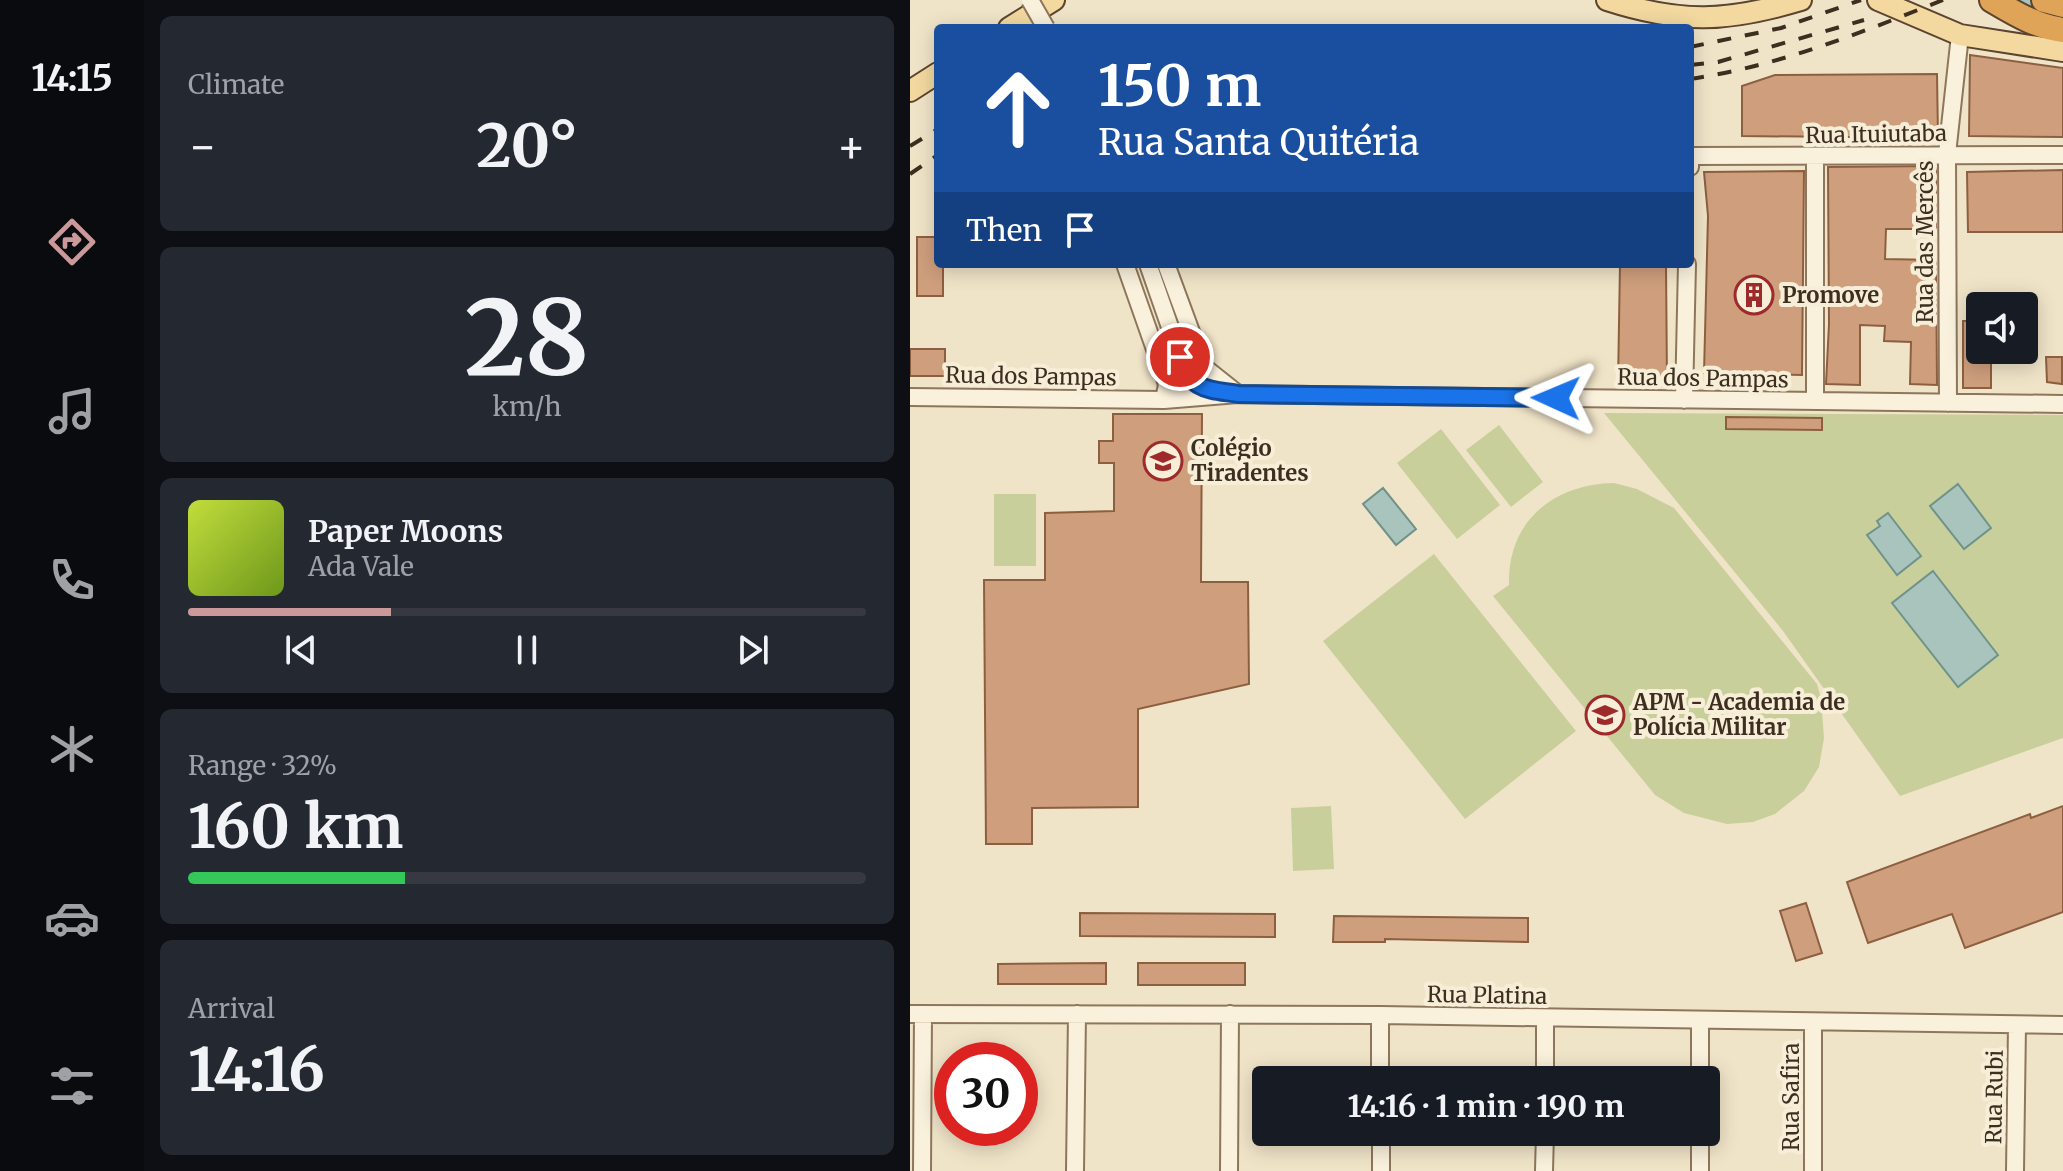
<!DOCTYPE html>
<meta charset="utf-8">
<style>
:root{--surface:#171b24;--page:#242831;--text:#f1f3f6;--muted:#9ea1a6;--line:#363941;--accent:#cc999b}
body{margin:0;font-family:Merriweather,serif;background:var(--page);color:var(--text);height:100vh;display:flex;flex-direction:column;font-size:30px;white-space:nowrap}
*{box-sizing:border-box;margin:0}
p{font-size:26px;color:var(--muted)}
.icon{flex:none;width:44px;height:44px;fill:none;stroke:currentColor;stroke-width:2;stroke-linecap:round;stroke-linejoin:round}
.map{position:relative;flex:1;overflow:hidden}
.drawer{display:flex;flex-direction:column;gap:16px;padding:16px;background:#0d0f14;width:766px}
.drawer>*{flex:none}
.hud{position:absolute;left:24px;top:24px;width:760px;height:244px;border-radius:8px;box-shadow:0 4px 20px #0003;background:#1a4fa0;color:#fff;overflow:hidden}
.tools{position:absolute;left:1056px;top:292px;display:grid;gap:16px}
.tools a{display:grid;place-items:center;width:72px;height:72px;border-radius:8px;background:var(--surface);box-shadow:0 4px 20px #0003;font-size:40px}
.speed{position:absolute;left:24px;top:1042px;display:flex;gap:16px;font-size:40px;font-weight:700;text-align:center}
.speed>*{display:grid;place-content:center;width:104px;height:104px;border-radius:50%;background:var(--surface);box-shadow:0 4px 20px #0003;line-height:1}
.speed .limit{border:12px solid #d22;background:#fff;color:#111}
.pin{position:absolute;display:grid;place-items:center;width:68px;height:68px;color:#fff;margin:-34px;border:4px solid #fff;border-radius:50%;box-shadow:0 2px 8px #0007}
.me{position:absolute;width:88px;margin:-44px;rotate:271deg;stroke-linejoin:round;filter:drop-shadow(0 0 6px #0008)}
.turn{display:flex;align-items:center;gap:28px;height:168px;padding:0 32px;font-size:36px}
.turn .icon{width:104px;height:104px;stroke-width:2.5}
.turn b{display:block;font-size:56px;line-height:68px}
.then{display:flex;align-items:center;height:76px;padding:0 32px;background:#0003;gap:16px;font-size:30px}
.big{font-size:60px;font-weight:700;line-height:1.1}
.drawer .tile{flex:1;display:flex;flex-direction:column;justify-content:center;gap:12px;min-width:0;padding:0 28px;border-radius:12px;background:var(--page)}
.drawer .dial{align-items:center;gap:0}
.dial b{font-size:104px;line-height:1}
.song{display:flex;align-items:center;gap:24px}
.cover{width:96px;height:96px;border-radius:12px;background:linear-gradient(135deg,hsl(70 70% 55%),hsl(80 70% 35%))}
.played{height:8px;border-radius:4px;background:linear-gradient(90deg,var(--accent) 30%,var(--line) 30%)}
.keys{display:flex;justify-content:space-around;direction:ltr}
.heat{display:flex;justify-content:space-between;align-items:center;font-size:44px;direction:ltr}
.charge{height:12px;border-radius:6px;background:linear-gradient(90deg,#34c759 32%,var(--line) 0)}
.trip{position:absolute;left:342px;top:1066px;width:468px;height:80px;border-radius:8px;background:var(--surface);box-shadow:0 4px 20px #0003;font-weight:700;line-height:80px;text-align:center}
main{display:flex;flex:1;min-height:0}
.dock{display:flex;flex-direction:column;width:144px;justify-content:space-around;align-items:center;background:#090b0e;color:var(--muted)}
.dock .icon{width:56px;height:56px}
.dock .current{color:var(--accent)}
.dock b{font-size:36px;color:var(--text)}
.map>svg:first-child{display:block}
.green{fill:#c9cf9b}
.water{fill:#a9c4bc;stroke:#6f938a;stroke-width:2}
.lines{fill:none;stroke-linecap:round;stroke-linejoin:round}
.river{stroke:#a9c4bc;stroke-width:26}
.building{fill:#cf9f7d;stroke:#8d5f41;stroke-width:2}
.minor-casing{stroke:#8d765c;stroke-width:20}
.major-casing{stroke:#5b4430;stroke-width:24}
.highway-casing{stroke:#5b4430;stroke-width:28}
.minor{stroke:#faf1dc;stroke-width:16}
.major{stroke:#f3d9a0;stroke-width:20}
.highway{stroke:#e0a458;stroke-width:24}
.rail{stroke:#3d2e20;stroke-width:4;stroke-dasharray:14 14;stroke-linecap:butt}
.minor-bridge-casing{stroke:#8d765c;stroke-width:20;stroke-linecap:butt}
.minor-bridge{stroke:#faf1dc;stroke-width:16}
.route-casing{stroke:#114b97;stroke-width:20}
.route{stroke:#1a73e8;stroke-width:14}
.labels{text-anchor:middle;dominant-baseline:central;stroke-width:8;stroke-linejoin:round;paint-order:stroke}
.street-label{font-size:22px;fill:#3d2e20;stroke:#f7eed8}
.poi-label{font-size:22px;font-weight:bold;fill:#3d2e20;stroke:#f7eed8;text-anchor:start}
</style>
<main>
<nav class="dock">
<b>14:15</b>
<svg class="icon current" aria-label="directions" viewBox="0 0 24 24"><path d="M12 3l9 9-9 9-9-9zM9 14v-3h6M13 9l2 2-2 2"/></svg>
<svg class="icon" aria-label="music" viewBox="0 0 24 24"><path d="M9 18V5l10-2v13"/><circle cx="6" cy="18" r="3"/><circle cx="16" cy="16" r="3"/></svg>
<svg class="icon" aria-label="phone" viewBox="0 0 24 24"><path d="M5 4h4l2 5-3 2q2 4 5 5l2-3 5 2v4C11 20 4 13 5 4z"/></svg>
<svg class="icon" aria-label="climate" viewBox="0 0 24 24"><path d="M12 3v18M4 7l16 10M4 17L20 7"/></svg>
<svg class="icon" aria-label="car" viewBox="0 0 24 24"><path d="M5 17H2v-5l4-1 3-4h7l3 4 3 1v5h-3M9 17h6M6 11h13"/><circle cx="7" cy="17" r="2"/><circle cx="17" cy="17" r="2"/></svg>
<svg class="icon" aria-label="filters" viewBox="0 0 24 24"><path d="M4 7h16M4 17h16"/><circle cx="9" cy="7" r="2"/><circle cx="15" cy="17" r="2"/></svg>
</nav>
<section class="drawer">
<div class="tile"><p>Climate</p>
<div class="heat"><a>−</a><b class="big">20°</b><a>+</a></div>
</div>
<div class="tile dial"><b>28</b><p>km/h</p></div>
<div class="tile">
<div class="song"><i class="cover"></i><div><b>Paper Moons</b><p>Ada Vale</p></div></div>
<div class="played"></div>
<div class="keys"><svg class="icon" aria-label="previous" viewBox="0 0 24 24"><path d="M18 5L8 12l10 7zM5 5v14"/></svg><svg class="icon" aria-label="pause" viewBox="0 0 24 24"><path d="M8 5v14M16 5v14"/></svg><svg class="icon" aria-label="next" viewBox="0 0 24 24"><path d="M6 5l10 7-10 7zM19 5v14"/></svg></div>
</div>
<div class="tile"><p>Range · 32%</p><b class="big">160 km</b><div class="charge"></div></div>
<div class="tile"><p>Arrival</p><b class="big">14:16</b></div>
</section>
<div class="map">
<svg width="1153" height="1171" viewBox="0 0 1153 1171">
<rect width="100%" height="100%" fill="#f0e4c8"/>
<path class="green" d="M694,413L1153,415V738L990,796L873,631Z
M589,425L633,482L601,507L556,450Z
M531,429L590,505L547,539L487,463Z
M704,483L727,489L764,508L907,684L911,698L914,738L909,767L894,791L865,814L843,822L817,824L774,813L745,795L583,596L599,585C597,521 644,484 704,483Z
M84,494H126V566H84Z
M524,554L666,731L555,819L413,641Z
M421,806L424,869L383,871L381,808Z"/>
<path class="water" d="M1048,484L1081,528L1054,549L1020,506Z
M473,488L506,529L486,545L453,504Z
M978,513L1011,556L987,575L957,535L970,526L967,521Z
M1023,571L1088,655L1048,687L982,603Z"/>
<g class="lines">
<path class="river" d="M1103,0L1153,11"/>
</g>
<path class="building" d="M1060,55L1153,68V137L1059,136Z
M1027,74L1028,138L832,136V86L865,75Z
M1026,166V229H976L975,259L1026,260L1027,385L1000,384L1001,342L974,341L975,326L950,325V385L916,384L919,324L918,167Z
M1153,170V232H1058L1057,172Z
M894,171L892,375L794,373L798,216L794,172Z
M7,237H28V264H33V296H7Z
M710,264H756L757,383L708,384Z
M1053,321H1070V350H1081V388H1053Z
M0,349H35V376H0Z
M1136,357H1152V384L1137,382Z
M203,414H292L291,582H338L339,684L228,709V807L122,808V844H76L74,580H135V513L204,511V463H189V441H203Z
M816,417L912,418V430L816,429Z
M1153,806V912L1055,948L1042,914L958,943L937,882L1120,814L1121,818Z
M896,903L912,953L886,961L870,911Z
M170,913L365,914V937L170,936Z
M424,916L618,918V942L475,939V942H423Z
M196,963V984H88V964Z
M228,963H335V985H228Z
M387,1132H456V1144L387,1142Z"/>
<g class="lines">
<g class="minor-casing">
<path id="minor" d="M780,167V156L1153,155
M215,264L254,375L257,385L254,400
M238,264L276,373L273,388L256,399
M256,264L294,367L328,394
M0,397L254,400L328,394L1153,404
M774,400L777,264
M905,401V157
M1038,403L1037,154L1050,35
M0,1014L470,1015L1153,1025
M470,1015V1080
M635,1080V1019
M790,1080V1022
M471,1132V1171
M12,1171L13,1014
M165,1171L167,1014
M319,1171L320,1014
M634,1171L635,1132
M790,1171V1132
M903,1171V1023
M1105,1171L1107,1025"/>
</g>
<g class="major-casing">
<path id="major" d="M697,0C771,24 817,22 891,0
M968,0L1050,35L1153,51
M99,28L144,0
M0,91L28,73"/>
</g>
<g class="highway-casing">
<path id="highway" d="M1082,0C1104,13 1127,27 1153,30
M1134,0L1153,5"/>
</g>
<use href="#minor" class="minor"/>
<use href="#major" class="major"/>
<use href="#highway" class="highway"/>
<path class="rail" d="M780,47L871,28L951,0
M780,65L808,62L954,20
M780,79C869,66 950,33 1033,0
M0,146L28,129
M0,174L28,155"/>
<g class="minor-bridge-casing">
<path id="minor-bridge" d="M120,0L136,28"/>
</g>
<use href="#minor-bridge" class="minor-bridge"/>
</g>
<g class="lines">
<g class="route-casing">
<path id="route" d="M270,357C281,391 297,389 328,394L646,398"/>
</g>
<use href="#route" class="route"/>
</g>
<defs>
<g id="building-ring" transform="scale(2)"><circle r="9.5" fill="#f7eed8" stroke="#9e2a2b" stroke-width="1.5"/><path d="M-4-6H4V6H1V3H-1V6H-4ZM-2.5-4.3h1.7v1.8h-1.7ZM.8-4.3h1.7v1.8H.8ZM-2.5-1h1.7V.8h-1.7ZM.8-1h1.7V.8H.8Z" fill="#9e2a2b"/></g>
<g id="school-ring" transform="scale(2)"><circle r="9.5" fill="#f7eed8" stroke="#9e2a2b" stroke-width="1.5"/><path d="M0-5L7-2L0 1L-7-2ZM-4 1L0 2.5L4 1V4Q0 6-4 4Z" fill="#9e2a2b"/></g>
</defs>
<g fill-rule="evenodd">
<use href="#building-ring" x="844" y="295"/>
<use href="#school-ring" x="253" y="461"/>
<use href="#school-ring" x="695" y="715"/>
</g>
<g class="labels">
<g class="street-label">
<text transform="translate(966 134) rotate(-1)">Rua Ituiutaba</text>
<text transform="translate(1015 242) rotate(-90)">Rua das Mercês</text>
<text transform="translate(121 376) rotate(1)">Rua dos Pampas</text>
<text transform="translate(793 378) rotate(1)">Rua dos Pampas</text>
<text transform="translate(577 995) rotate(1)">Rua Platina</text>
<text transform="translate(881 1097) rotate(-90)">Rua Safira</text>
<text transform="translate(1084 1097) rotate(-89)">Rua Rubi</text>
</g>
<g class="poi-label">
<text x="872" y="295">Promove</text>
<text x="281" y="448">Colégio<tspan x="281" dy="25">Tiradentes</tspan></text>
<text x="723" y="702">APM - Academia de<tspan x="723" dy="25">Polícia Militar</tspan></text>
</g>
</g>
</svg>
<div class="tools">
<a><svg class="icon" aria-label="sound" viewBox="0 0 24 24"><path d="M4 9h4l5-4v14l-5-4H4zM17 9q2 3 0 6"/></svg></a>
</div>
<div class="speed"><div class="limit">30</div></div>
<div class="pin" style="left:270px;top:357px;background:#d93025"><svg class="icon" aria-label="arrive" viewBox="0 0 24 24"><path d="M6 21V4h12l-3 4 3 4H6"/></svg></div>
<svg class="me" style="left:646px;top:398px" viewBox="-20 -20 40 40"><path d="M0-17L14 15 0 8-14 15z" fill="#1a73e8" stroke="#fff" stroke-width="4"/></svg>
<div class="trip">14:16 · 1 min · 190 m</div>
<div class="hud">
<div class="turn"><svg class="icon" aria-label="ahead" viewBox="0 0 24 24"><path d="M12 20V5M6 11l6-6 6 6"/></svg><div><b>150 m</b>Rua Santa Quitéria</div></div>
<div class="then">Then<svg class="icon" aria-label="arrive" viewBox="0 0 24 24"><path d="M6 21V4h12l-3 4 3 4H6"/></svg></div>
</div>
</div>
</main>
